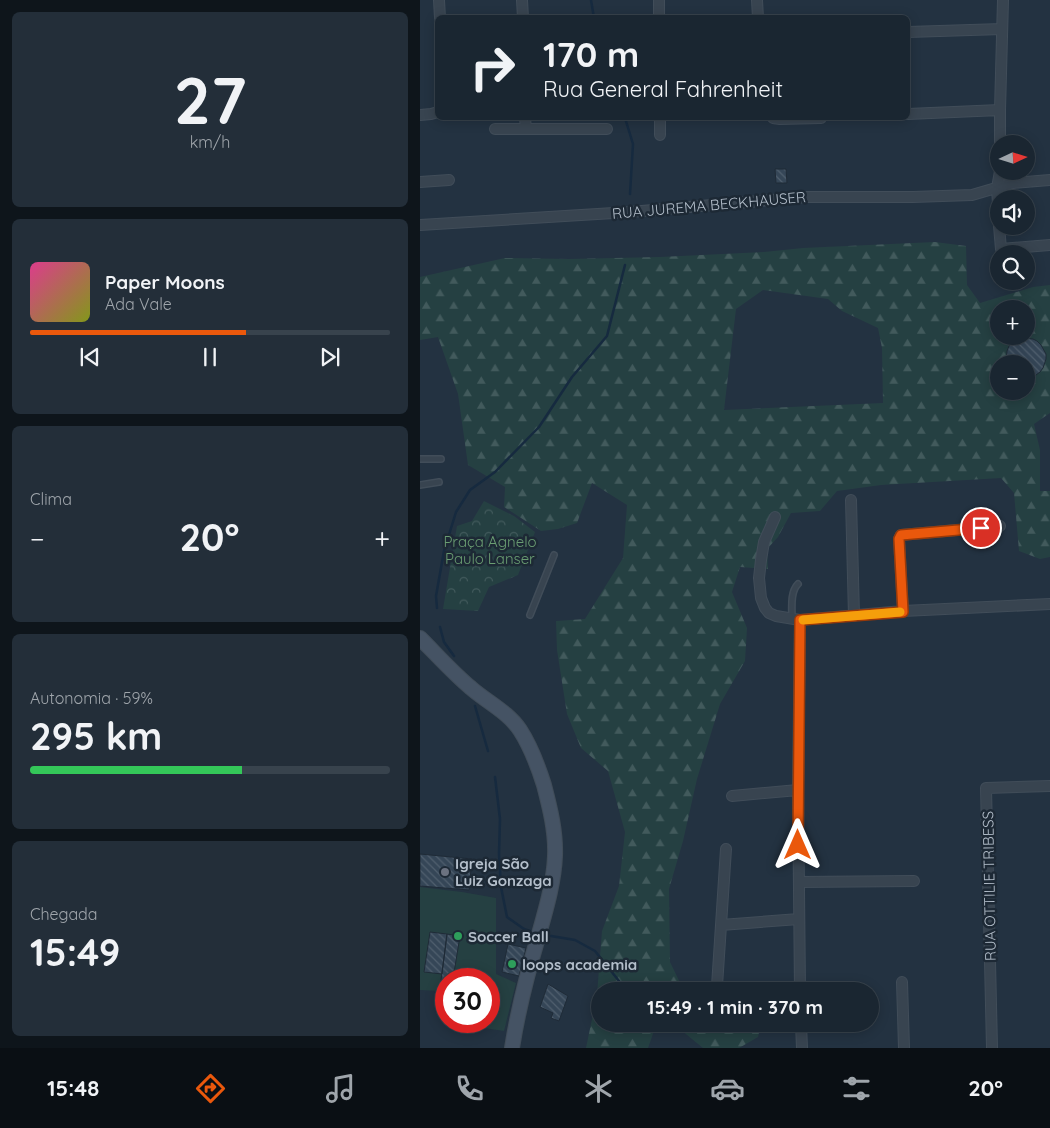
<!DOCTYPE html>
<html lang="pt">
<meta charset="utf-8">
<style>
:root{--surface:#1a2631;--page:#232e39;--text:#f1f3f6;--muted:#9fa5ab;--line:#38434d;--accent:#ea580c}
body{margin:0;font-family:Quicksand,sans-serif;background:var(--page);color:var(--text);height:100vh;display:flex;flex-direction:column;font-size:19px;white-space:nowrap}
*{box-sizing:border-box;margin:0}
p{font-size:16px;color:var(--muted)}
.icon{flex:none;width:28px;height:28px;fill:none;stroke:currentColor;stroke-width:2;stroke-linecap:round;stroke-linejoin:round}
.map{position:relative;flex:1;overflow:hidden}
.details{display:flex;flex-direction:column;gap:12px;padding:12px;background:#0e151b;width:420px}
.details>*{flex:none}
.top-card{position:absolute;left:15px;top:15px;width:475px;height:105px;border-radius:8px;box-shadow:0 2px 12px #0003,0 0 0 1px var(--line);background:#1a2631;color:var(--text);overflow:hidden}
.needle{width:32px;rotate:86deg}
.buttons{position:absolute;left:570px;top:135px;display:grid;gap:10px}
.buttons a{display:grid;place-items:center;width:45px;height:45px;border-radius:50%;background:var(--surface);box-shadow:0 2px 12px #0003,0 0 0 1px var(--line);font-size:25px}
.speed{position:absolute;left:15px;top:968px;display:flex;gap:10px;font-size:25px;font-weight:700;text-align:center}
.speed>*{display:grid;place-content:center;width:65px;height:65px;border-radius:50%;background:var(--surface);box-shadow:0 2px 12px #0003,0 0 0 1px var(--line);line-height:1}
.speed .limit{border:8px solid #d22;background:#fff;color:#111}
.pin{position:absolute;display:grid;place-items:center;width:42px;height:42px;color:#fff;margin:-21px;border:2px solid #fff;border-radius:50%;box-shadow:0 1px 5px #0007}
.me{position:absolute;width:55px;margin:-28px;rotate:0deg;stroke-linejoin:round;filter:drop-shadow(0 0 4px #0008)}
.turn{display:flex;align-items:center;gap:18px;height:105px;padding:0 25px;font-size:22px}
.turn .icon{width:65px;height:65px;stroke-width:2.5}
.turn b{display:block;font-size:35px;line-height:42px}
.big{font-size:38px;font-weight:800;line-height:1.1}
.details .card{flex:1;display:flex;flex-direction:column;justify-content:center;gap:8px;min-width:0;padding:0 18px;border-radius:8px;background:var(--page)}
.details .dial{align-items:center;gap:0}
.dial b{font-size:65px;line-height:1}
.song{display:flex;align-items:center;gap:15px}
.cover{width:60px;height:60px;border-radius:8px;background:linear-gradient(135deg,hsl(330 70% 55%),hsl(70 70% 35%))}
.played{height:5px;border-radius:2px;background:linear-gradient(90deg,var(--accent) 60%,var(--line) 60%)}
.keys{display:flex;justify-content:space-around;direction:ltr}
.heat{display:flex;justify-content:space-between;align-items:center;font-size:28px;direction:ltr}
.charge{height:8px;border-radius:4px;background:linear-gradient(90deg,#34c759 59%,var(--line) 0)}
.trip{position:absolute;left:171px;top:982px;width:288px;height:50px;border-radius:25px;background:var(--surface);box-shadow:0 2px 12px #0003,0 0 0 1px var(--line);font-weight:800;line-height:50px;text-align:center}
.tab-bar{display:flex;height:80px;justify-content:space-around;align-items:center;background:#0a0f14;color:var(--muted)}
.tab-bar .icon{width:35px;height:35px}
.tab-bar .current{color:var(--accent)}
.tab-bar b{font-size:22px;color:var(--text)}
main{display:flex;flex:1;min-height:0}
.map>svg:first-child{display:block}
.forest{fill:url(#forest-firs);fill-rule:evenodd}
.park{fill:url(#park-crowns)}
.pitch{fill:#254042;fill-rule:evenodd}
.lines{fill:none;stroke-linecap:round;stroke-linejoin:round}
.stream{stroke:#162a3f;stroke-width:2.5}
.building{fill:url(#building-back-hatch);stroke:#1f2b37}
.service-casing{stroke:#414d59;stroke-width:8}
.minor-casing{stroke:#414d59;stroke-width:12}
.secondary-casing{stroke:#414d59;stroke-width:16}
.service{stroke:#384450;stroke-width:5}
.minor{stroke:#384450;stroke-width:10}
.secondary{stroke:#455364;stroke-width:14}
.route-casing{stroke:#983908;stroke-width:12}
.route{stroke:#ea580c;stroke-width:9}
.slow{stroke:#f59e0b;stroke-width:9}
.worship-dot{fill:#6b7280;stroke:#1d2935;stroke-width:2}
.leisure-dot{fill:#2e9e5b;stroke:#1d2935;stroke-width:2}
.labels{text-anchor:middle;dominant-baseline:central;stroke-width:5;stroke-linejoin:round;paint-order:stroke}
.street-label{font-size:15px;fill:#b4bfcb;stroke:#1d2935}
.park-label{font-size:15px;fill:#6a9d72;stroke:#1d2935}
.poi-label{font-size:15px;font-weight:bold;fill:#b4bfcb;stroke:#1d2935;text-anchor:start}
</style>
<main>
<section class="details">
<div class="card dial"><b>27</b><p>km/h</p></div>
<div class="card">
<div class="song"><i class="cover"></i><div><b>Paper Moons</b><p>Ada Vale</p></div></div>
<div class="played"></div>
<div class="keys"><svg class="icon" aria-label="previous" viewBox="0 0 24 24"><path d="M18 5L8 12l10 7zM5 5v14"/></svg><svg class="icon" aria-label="pause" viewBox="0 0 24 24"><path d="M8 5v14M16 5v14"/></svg><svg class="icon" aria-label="next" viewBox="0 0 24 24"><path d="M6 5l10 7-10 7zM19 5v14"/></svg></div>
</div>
<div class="card"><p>Clima</p>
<div class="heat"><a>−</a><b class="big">20°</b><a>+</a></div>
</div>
<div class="card"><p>Autonomia · 59%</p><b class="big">295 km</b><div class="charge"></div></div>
<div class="card"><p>Chegada</p><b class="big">15:49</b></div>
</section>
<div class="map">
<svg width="630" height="1048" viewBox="0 0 630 1048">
<defs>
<pattern id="forest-firs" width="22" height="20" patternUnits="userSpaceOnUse" patternTransform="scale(1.25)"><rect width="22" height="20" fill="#254042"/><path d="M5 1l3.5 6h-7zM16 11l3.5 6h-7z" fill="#425a5c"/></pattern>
<pattern id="park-crowns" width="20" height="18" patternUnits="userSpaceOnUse" patternTransform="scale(1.25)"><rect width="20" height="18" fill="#254042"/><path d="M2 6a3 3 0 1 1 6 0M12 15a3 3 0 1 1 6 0" fill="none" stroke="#425a5c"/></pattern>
<pattern id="building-back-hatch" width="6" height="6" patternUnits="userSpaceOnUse" patternTransform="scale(1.25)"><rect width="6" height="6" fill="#354657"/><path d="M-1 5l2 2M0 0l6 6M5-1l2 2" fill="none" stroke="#505f6e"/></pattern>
</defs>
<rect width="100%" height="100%" fill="#233241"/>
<path class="forest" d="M515,242L546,246L547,285L560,303L613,287L630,285V413L614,424L620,450V491H630V557L620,559L599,551L594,493L581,478L461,485L417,491L400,511L371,513L358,537L347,549L348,569L320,567L312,592L327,628L325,661L300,704L277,779L263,841L249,889L250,962L264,991H180V1024H341L338,1037L319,1048H283L261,1030L235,1028L228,1048H166L177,995L182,931L199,886L205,832L188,771L161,748L147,714L137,650L136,621L165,619L203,558L207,505L172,483L157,523L138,529L121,531L84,507L85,487L48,465L38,394L18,337L0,340V277L85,258L149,259L240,257L344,252L383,248ZM343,290L408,299L422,311L458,328L462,348L463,403L304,410L316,309ZM579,309H606V336H579ZM579,364H606V391H579Z"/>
<path class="park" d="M64,501L94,516L115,532L98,575L69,587L58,611L23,609L37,526L52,521Z"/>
<path class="pitch" d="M0,887L42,892L76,898V974L96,983L84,1031L24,1022L19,991L0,990ZM26,979H69V1021H26Z"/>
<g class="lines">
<path class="stream" d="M171,0L174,18
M205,118L213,144L210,194
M17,608L16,596L24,551L36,512L50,490L75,472L119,427L152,377L187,336L205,265
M20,627L24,642L34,656
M55,706L68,751
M75,777L80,819L79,854L81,887L87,917L104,929L110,931
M131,936L155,940L175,951L207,991"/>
</g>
<path class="building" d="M355,169H366L367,183H356Z
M603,338L613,339L617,341L621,345L626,354V359L623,368L620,372L612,378H606V364H587L586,363L587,351L589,346L593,342Z
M0,854L52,859L49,890L0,886Z
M10,932L27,934L22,974L4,972Z
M27,934L40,936L33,979H26V980H21Z
M88,944L106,948L99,976L82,972Z
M128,984L148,996L139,1021L131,1018L133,1013L120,1007Z"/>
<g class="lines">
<g class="service-casing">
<path id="service" d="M0,459H21
M0,485L19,482
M110,615L134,555
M372,619C372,608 370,592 378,584"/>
</g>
<g class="minor-casing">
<path id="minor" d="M19,0L20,18
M102,0L103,18
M239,0V18
M337,0L338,18
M488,32L582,29
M488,114L580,110
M0,115L11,114L18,112
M105,118L106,129
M240,118V135
M353,118L360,119L401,118
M75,129H187
M580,144V110L583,0
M0,182L29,180
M579,220L577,188L580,171
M0,225L210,212L387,197H493L552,195L593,183L630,180
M579,226L581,249L630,245
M431,500L434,616
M355,517L344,542L341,560L339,578L341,598L345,608L349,613L356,616L380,620L483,611L630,604
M483,611L479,539L481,535L580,526
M380,620L378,790L380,991
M312,796L378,790
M379,882L494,881
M301,925L379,919
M482,982L484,1048
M297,986L306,849
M381,1024L382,1048
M572,1048L566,788L630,786"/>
</g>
<g class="secondary-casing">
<path id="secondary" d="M0,638C17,655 33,673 51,688C67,702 88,712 100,730C111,747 118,766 124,785C130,808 136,832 135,856C134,882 126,909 119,934C108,971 98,1010 92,1048"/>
</g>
<use href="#service" class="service"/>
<use href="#minor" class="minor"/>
<use href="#secondary" class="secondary"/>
</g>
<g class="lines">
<g class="route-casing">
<path id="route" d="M378,845L380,620L483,612L479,539L481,535L561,528"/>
</g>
<use href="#route" class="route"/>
<path class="slow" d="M383,620L480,612"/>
</g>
<circle class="worship-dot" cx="25" cy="872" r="5"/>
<g class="leisure-dot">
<circle cx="38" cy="936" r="5"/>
<circle cx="92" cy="964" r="5"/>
</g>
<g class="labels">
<g class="street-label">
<text transform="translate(289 205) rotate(-5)">RUA JUREMA BECKHAUSER</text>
<text transform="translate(569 886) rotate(-91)">RUA OTTILIE TRIBESS</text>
</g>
<g class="park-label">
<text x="70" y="541">Praça Agnelo<tspan x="70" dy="17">Paulo Lanser</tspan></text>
</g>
<g class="poi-label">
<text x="35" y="863">Igreja São<tspan x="35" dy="17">Luiz Gonzaga</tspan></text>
<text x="48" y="936">Soccer Ball</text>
<text x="102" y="964">loops academia</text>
</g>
</g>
</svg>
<div class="buttons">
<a><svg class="needle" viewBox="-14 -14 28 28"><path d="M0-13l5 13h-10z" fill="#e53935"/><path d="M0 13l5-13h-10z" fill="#9fa5ab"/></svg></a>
<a><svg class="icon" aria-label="sound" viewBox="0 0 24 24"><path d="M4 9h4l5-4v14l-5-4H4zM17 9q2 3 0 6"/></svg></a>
<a><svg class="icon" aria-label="search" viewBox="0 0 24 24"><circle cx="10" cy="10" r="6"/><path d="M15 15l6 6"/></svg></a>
<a>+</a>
<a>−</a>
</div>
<div class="speed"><div class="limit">30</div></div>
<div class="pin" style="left:561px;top:528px;background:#d93025"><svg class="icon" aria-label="arrive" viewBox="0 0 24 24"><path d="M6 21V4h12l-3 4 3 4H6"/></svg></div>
<svg class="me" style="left:378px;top:845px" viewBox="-20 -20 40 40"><path d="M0-17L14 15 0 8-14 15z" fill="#ea580c" stroke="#fff" stroke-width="4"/></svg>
<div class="trip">15:49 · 1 min · 370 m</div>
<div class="top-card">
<div class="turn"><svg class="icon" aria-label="right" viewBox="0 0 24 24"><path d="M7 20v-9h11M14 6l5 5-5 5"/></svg><div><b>170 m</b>Rua General Fahrenheit</div></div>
</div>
</div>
</main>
<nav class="tab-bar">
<b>15:48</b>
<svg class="icon current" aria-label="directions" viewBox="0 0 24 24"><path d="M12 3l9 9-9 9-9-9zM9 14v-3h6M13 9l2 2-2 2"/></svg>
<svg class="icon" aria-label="music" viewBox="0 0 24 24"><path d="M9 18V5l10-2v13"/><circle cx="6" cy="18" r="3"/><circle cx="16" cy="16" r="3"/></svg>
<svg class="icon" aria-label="phone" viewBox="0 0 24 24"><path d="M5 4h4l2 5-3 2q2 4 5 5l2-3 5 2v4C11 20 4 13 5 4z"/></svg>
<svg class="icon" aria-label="climate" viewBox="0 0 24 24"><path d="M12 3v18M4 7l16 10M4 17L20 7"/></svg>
<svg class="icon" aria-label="car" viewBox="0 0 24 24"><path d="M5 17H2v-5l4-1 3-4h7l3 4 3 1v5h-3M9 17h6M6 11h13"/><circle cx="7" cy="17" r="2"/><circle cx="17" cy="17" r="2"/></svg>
<svg class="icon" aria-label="filters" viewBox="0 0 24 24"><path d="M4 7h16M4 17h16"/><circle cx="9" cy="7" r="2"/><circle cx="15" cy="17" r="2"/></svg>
<b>20°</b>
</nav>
